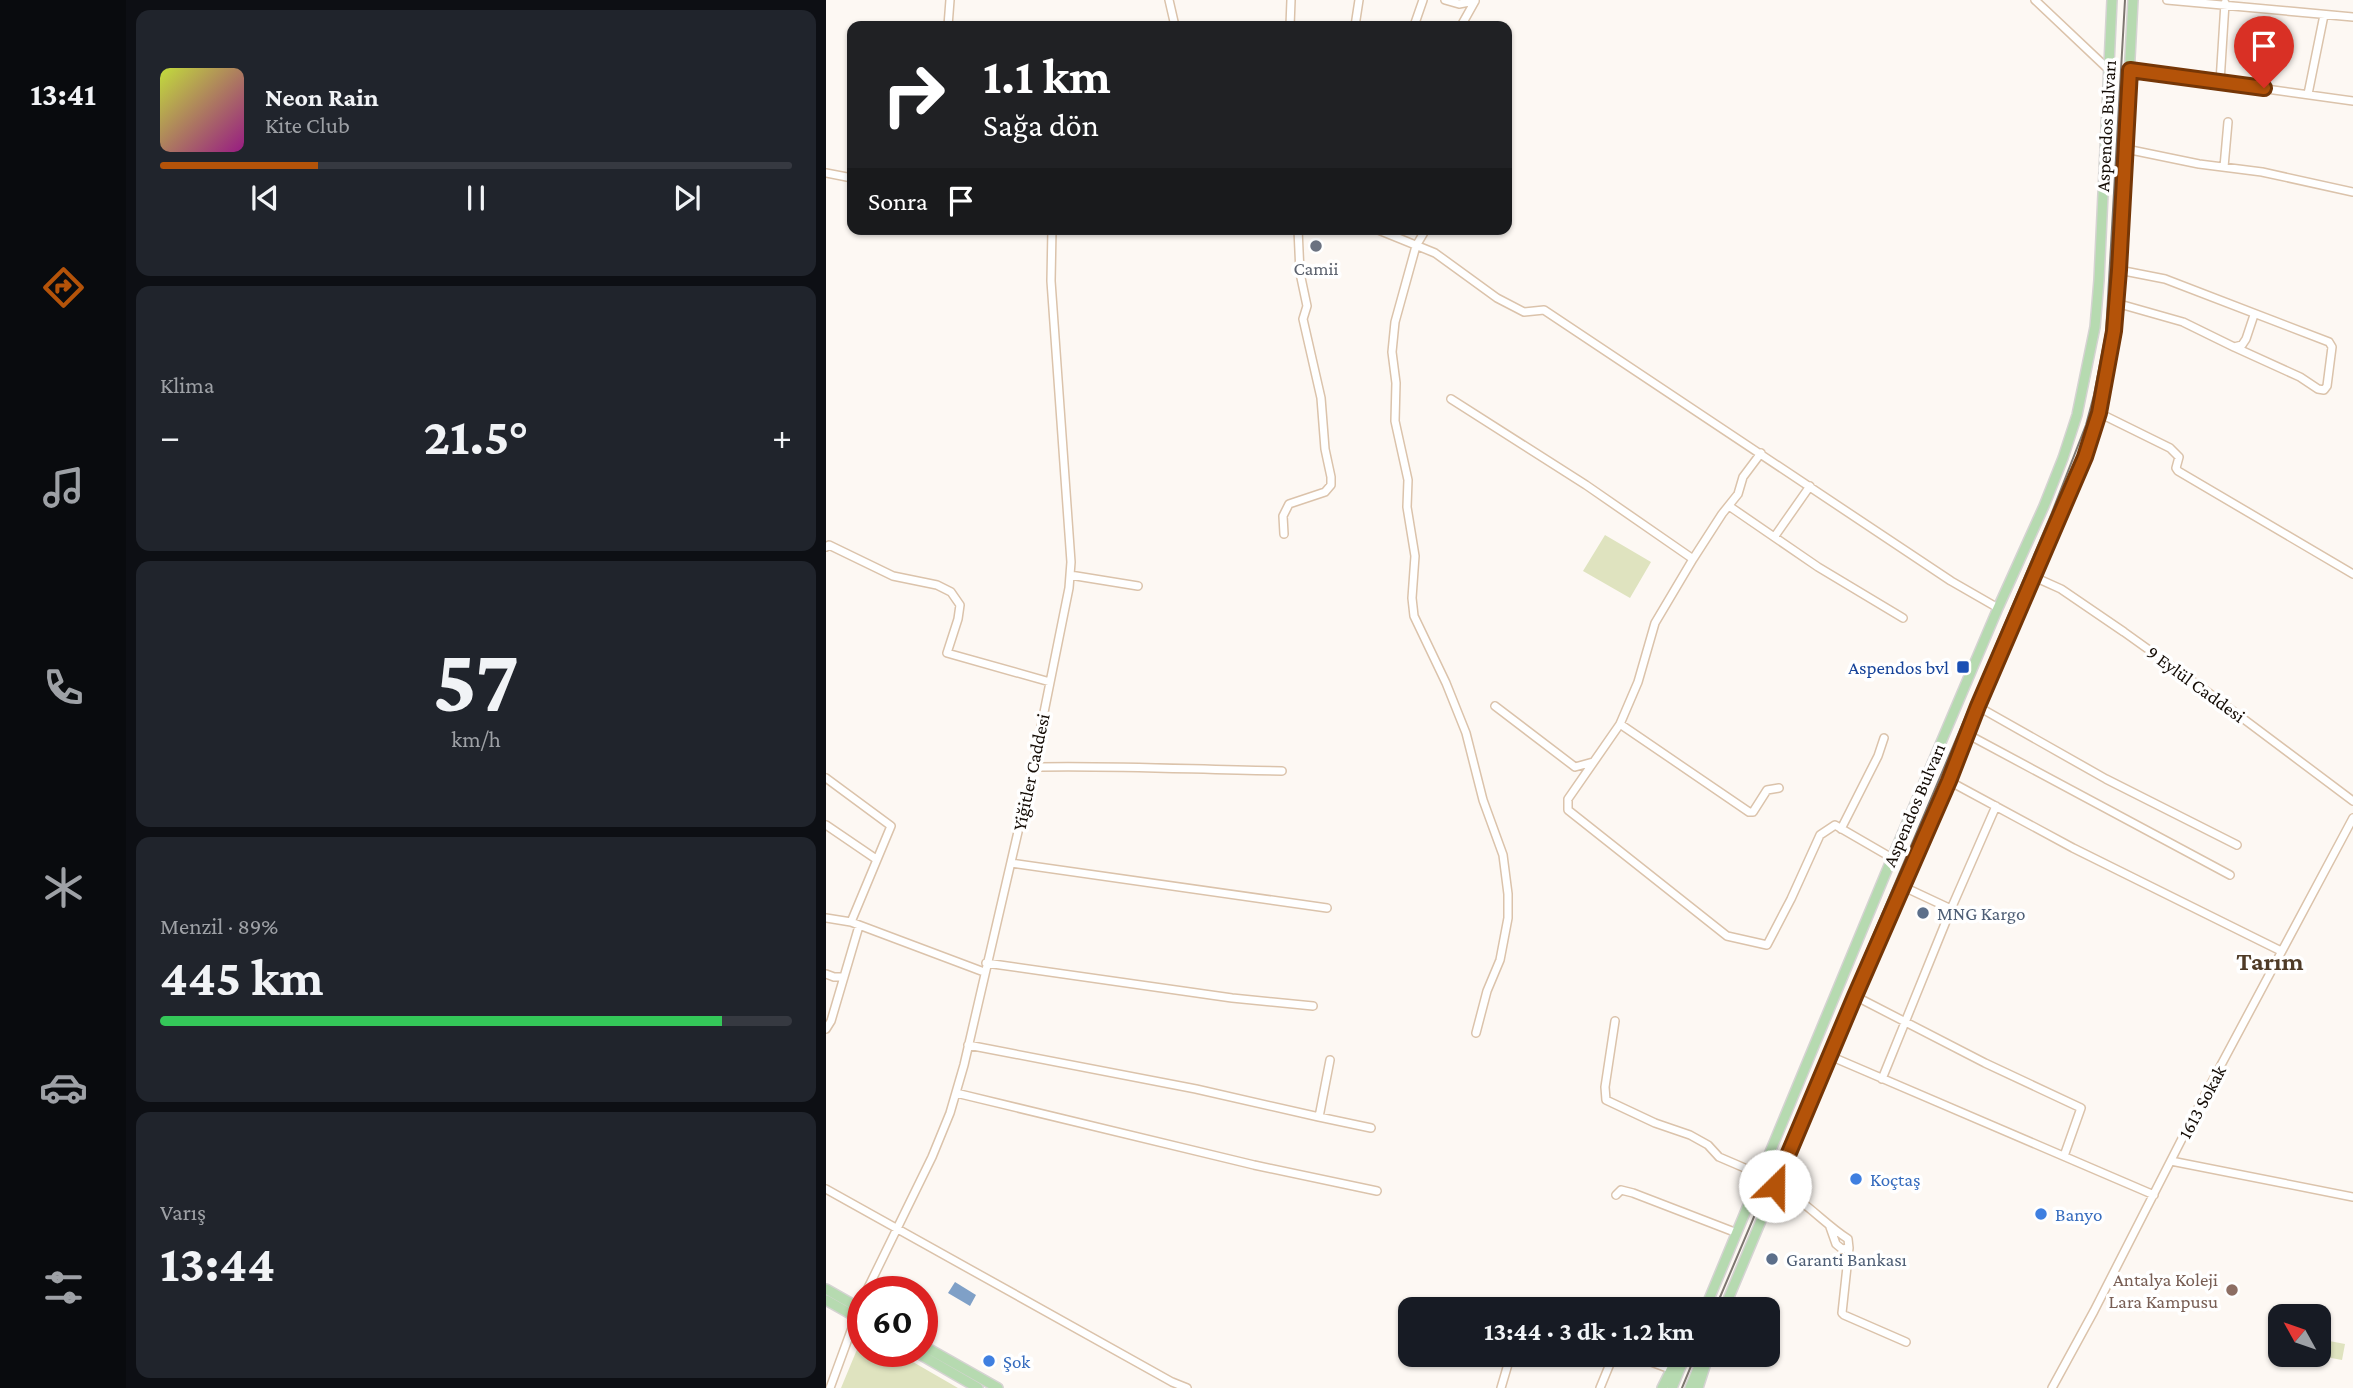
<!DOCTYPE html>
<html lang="tr">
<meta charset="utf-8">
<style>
:root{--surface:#171b24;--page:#20242c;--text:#f1f3f6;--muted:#9ea1a6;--line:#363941;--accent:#b45309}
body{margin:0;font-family:"Crimson Pro",serif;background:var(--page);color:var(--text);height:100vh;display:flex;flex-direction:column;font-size:26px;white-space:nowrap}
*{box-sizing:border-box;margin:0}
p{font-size:23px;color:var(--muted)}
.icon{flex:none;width:38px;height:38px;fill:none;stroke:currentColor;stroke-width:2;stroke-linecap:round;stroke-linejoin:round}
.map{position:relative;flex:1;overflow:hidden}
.details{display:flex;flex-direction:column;gap:10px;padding:10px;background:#0d0f14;width:700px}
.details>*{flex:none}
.top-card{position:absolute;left:21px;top:21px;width:665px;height:214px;border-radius:14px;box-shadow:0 2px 5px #0004;background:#202124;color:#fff;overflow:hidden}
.needle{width:46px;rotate:310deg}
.fabs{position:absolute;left:1442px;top:1304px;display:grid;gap:14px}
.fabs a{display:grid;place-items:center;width:63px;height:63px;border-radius:14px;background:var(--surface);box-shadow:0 2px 5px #0004;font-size:35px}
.speed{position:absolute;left:21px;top:1276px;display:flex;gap:14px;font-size:35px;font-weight:700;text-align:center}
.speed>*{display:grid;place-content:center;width:91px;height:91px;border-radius:50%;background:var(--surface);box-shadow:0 2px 5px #0004;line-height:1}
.speed .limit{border:10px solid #d22;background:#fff;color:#111}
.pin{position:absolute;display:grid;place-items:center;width:60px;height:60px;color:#fff;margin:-72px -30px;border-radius:50% 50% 50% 0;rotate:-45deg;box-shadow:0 0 7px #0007}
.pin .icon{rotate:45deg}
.me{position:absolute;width:77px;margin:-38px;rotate:23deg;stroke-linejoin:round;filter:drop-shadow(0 0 5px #0008)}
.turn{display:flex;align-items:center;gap:24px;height:147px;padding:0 21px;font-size:32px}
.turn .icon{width:91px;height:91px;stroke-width:2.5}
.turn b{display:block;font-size:49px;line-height:60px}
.then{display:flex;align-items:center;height:66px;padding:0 21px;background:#0003;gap:14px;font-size:26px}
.big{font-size:52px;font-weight:700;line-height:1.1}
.details .widget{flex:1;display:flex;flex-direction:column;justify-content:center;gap:10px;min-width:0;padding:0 24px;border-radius:14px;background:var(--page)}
.details .dial{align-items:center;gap:0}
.dial b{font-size:91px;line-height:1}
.song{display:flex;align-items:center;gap:21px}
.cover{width:84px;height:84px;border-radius:10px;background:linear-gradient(135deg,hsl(70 70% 55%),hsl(310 70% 35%))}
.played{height:7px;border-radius:4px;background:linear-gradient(90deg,var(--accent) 25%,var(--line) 25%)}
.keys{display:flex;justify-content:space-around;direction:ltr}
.heat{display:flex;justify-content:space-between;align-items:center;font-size:38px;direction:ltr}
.charge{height:10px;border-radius:5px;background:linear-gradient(90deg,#34c759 89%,var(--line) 0)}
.trip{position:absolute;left:572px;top:1297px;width:382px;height:70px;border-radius:14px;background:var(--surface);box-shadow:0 2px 5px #0004;font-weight:700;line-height:70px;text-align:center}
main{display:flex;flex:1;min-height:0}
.menu{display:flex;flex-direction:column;width:126px;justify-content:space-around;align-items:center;background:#090b0e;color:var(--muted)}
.menu .icon{width:49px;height:49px}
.menu .active{color:var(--accent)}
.menu b{font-size:32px;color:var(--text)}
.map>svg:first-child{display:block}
.green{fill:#dfe3bf}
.water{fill:#7fa0c7}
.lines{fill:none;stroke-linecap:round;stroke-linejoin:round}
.minor-casing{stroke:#dbc3ab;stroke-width:10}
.major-casing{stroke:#d5d3d2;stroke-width:12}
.minor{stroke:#fff;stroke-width:7}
.major{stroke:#b6dab0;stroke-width:9}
.tram{stroke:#7d7670;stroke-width:2}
.route-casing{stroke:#753606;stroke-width:18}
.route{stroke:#b45309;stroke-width:12}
.worship-dot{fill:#6b7280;stroke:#fff;stroke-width:2.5}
.transit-dot{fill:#1a4fb4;stroke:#fff;stroke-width:2.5}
.service-dot{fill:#5c6f8a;stroke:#fff;stroke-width:2.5}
.shop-dot{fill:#3f7fe0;stroke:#fff;stroke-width:2.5}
.education-dot{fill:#8d6e63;stroke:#fff;stroke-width:2.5}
.labels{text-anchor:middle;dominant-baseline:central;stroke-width:7;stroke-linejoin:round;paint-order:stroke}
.street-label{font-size:19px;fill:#140c05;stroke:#fff}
.worship-label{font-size:19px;fill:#5b616d;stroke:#fff}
.transit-label{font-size:19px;fill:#164399;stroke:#fff;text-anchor:end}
.service-label{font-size:19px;fill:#4e5e75;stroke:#fff;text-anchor:start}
.shop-label{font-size:19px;fill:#366cbe;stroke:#fff;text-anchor:start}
.education-label{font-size:19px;fill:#785e54;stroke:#fff;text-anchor:end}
.district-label{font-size:26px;font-weight:bold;fill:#4f3b27;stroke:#fff}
</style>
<main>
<nav class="menu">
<b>13:41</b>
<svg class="icon active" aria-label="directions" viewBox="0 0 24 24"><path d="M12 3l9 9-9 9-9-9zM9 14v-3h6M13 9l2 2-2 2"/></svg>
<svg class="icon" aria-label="music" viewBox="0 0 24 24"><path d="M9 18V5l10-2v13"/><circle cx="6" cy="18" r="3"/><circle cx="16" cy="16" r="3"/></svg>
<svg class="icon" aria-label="phone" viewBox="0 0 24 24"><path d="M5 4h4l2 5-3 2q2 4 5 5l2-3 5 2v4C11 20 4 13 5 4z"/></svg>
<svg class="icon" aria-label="climate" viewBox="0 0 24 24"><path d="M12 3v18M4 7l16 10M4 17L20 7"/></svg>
<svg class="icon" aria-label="car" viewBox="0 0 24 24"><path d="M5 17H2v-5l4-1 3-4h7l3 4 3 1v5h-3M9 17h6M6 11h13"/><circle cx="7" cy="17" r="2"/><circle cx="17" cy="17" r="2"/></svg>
<svg class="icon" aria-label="filters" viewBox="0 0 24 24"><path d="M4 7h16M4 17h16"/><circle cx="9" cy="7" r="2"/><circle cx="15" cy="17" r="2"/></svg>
</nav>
<section class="details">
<div class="widget">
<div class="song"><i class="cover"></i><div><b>Neon Rain</b><p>Kite Club</p></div></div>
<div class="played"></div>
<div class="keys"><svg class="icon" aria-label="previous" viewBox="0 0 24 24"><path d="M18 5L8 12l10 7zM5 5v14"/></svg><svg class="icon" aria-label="pause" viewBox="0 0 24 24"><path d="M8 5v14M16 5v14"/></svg><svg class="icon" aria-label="next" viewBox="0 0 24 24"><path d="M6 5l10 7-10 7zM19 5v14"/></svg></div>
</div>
<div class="widget"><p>Klima</p>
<div class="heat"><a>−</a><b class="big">21.5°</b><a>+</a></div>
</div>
<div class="widget dial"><b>57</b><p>km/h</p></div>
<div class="widget"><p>Menzil · 89%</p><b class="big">445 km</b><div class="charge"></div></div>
<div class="widget"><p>Varış</p><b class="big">13:44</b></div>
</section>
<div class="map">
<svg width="1527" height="1388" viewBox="0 0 1527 1388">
<rect width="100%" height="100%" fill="#fdf8f3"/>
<path class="green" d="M779,535L825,562L804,598L757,571Z
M37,1335V1351H68L132,1388H15Z
M1493,1339L1519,1344L1516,1360L1489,1355L1493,1354Z"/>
<path class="water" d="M129,1282L150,1295L144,1306L122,1293Z"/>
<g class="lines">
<g class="minor-casing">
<path id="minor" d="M343,0L349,26
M619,0L633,4L649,1
M1209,0L1282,69
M1341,0L1527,17
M122,26L124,0
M464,26L465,0
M529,26L533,0
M588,26L597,0
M635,26L649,1
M1304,70L1527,101
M1394,82L1399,3
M1482,94L1498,15
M1300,149L1373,164L1436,172L1527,192
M1398,167L1402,122
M0,173L26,178
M550,229L609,253L671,298L698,312L718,310L1125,581L1172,608
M600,229L590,246L569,322L566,352L570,383L569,421L582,480L581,507L589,556L586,598L588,616L620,683L640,733L657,800L677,855L682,894V918L674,960L661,991L650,1033
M1293,270L1339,279L1503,342L1506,347L1501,386L1498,390L1492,389L1474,377L1408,347
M1290,303L1357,322L1408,347L1416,345L1420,339L1428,315
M625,399L760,485L867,559
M1273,413L1344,448L1353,457L1350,468L1352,471L1527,574
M903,506L992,567L1077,618
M458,534L457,516L463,504L499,492L505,485V477L499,449L495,398L477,319L481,306L474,273L472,229
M949,536L984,486
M0,547L3,545L67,576L111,585L125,592L134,605L132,619L121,653L224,682
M244,575L312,586
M1206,576L1235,589L1298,632L1379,690L1527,801
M669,706L749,767L767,762
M1151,706L1280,779L1411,845
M794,724L812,682L829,623L867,559L896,514L912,494L917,477L935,453
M1141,734L1404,875
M207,767C290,765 373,770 456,771
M0,778L65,826L25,922
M1123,781L1247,848L1455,951
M953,788L941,790L927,812H923L794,724L742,799V810L901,936L941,945L965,899L994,835L1009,825L1066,858
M0,825L50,859
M1015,829L1052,756L1058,738
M185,863L501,908
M1125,909L1170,806
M0,918L25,922L158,972
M160,963L406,998L487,1006
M0,974L8,977H18
M1029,996L1159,1063L1255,1108L1238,1156
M789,1021L779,1087L780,1100L829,1123L864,1135L882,1145L893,1157L935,1175
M0,1029L5,1021L33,926
M142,1045L370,1089L493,1117
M1004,1056L1328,1195
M504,1060L493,1117L545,1128
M1056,1079L1125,909L1078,887
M130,1093L428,1165L551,1191
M1345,1161L1527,1197
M949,1186C977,1198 997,1223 1022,1239L1023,1248L1016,1249L1010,1244L1004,1227
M0,1189L346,1382L361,1388
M790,1195L795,1190L807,1193L911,1233
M1023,1248L1016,1313L1018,1315L1080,1342
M40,1292L106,1157L124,1113L138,1065L207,767L243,588L245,562L225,281L226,229
M804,1354L844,1369
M4,1388L37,1298
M675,1388L685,1354
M774,1388L788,1354
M1226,1388L1268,1311L1364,1123L1527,818"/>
</g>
<g class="major-casing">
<path id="major" d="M0,1289L37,1310
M0,1300L37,1321
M879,1309L1066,858L1172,608L1218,506L1237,458L1251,415L1269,327L1273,280L1286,0
M898,1309L1029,996L1123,781L1151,706L1259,457L1273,413L1288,331L1293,270L1307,0
M96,1345L172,1388
M88,1351L152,1388
M836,1388L853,1354
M846,1388L860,1354
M864,1388L878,1354
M872,1388L880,1363"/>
</g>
<use href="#minor" class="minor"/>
<use href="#major" class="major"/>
<path class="tram" d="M889,1309L1225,515L1260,425L1268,395L1280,333L1299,0
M856,1388L870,1354"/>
</g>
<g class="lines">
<g class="route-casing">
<path id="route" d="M949,1186L1029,996L1123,781L1152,706L1259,457L1273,413L1288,331L1293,270L1304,70L1438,88"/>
</g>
<use href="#route" class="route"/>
</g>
<circle class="worship-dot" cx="490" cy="246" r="7"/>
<rect class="transit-dot" x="1130" y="660" width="14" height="14" rx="3.5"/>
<g class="service-dot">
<circle cx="1097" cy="913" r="7"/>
<circle cx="946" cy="1259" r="7"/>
</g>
<g class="shop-dot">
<circle cx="1030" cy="1179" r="7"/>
<circle cx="1215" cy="1214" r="7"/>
<circle cx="163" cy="1361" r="7"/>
</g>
<circle class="education-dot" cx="1406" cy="1290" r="7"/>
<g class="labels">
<g class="street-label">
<text transform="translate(1280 126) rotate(-87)">Aspendos Bulvarı</text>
<text transform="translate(1370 684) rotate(36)">9 Eylül Caddesi</text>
<text transform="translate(205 772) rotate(-78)">Yiğitler Caddesi</text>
<text transform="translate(1088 805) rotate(-67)">Aspendos Bulvarı</text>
<text transform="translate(1376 1102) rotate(-62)">1613 Sokak</text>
</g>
<g class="worship-label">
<text x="490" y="268">Camii</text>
</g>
<g class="transit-label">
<text x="1123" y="667">Aspendos bvl</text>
</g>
<g class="service-label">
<text x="1111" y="913">MNG Kargo</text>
<text x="960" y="1259">Garanti Bankası</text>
</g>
<g class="shop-label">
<text x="1044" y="1179">Koçtaş</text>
<text x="1229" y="1214">Banyo</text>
<text x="177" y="1361">Şok</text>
</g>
<g class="education-label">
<text x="1392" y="1279">Antalya Koleji<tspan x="1392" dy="22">Lara Kampusu</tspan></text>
</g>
<g class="district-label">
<text x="1444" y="961">Tarım</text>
</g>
</g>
</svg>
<div class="fabs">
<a><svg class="needle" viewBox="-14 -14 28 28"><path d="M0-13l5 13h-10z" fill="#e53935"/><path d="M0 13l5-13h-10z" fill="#9ea1a6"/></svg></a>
</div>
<div class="speed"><div class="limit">60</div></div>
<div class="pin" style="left:1438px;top:88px;background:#d93025"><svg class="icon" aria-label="arrive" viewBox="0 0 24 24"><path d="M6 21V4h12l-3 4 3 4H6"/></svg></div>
<svg class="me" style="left:949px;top:1186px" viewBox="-20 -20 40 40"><circle r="19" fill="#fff"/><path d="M0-13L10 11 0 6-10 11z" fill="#b45309"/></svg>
<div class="trip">13:44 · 3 dk · 1.2 km</div>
<div class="top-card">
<div class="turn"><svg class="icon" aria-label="right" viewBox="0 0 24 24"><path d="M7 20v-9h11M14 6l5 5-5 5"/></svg><div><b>1.1 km</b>Sağa dön</div></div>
<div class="then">Sonra<svg class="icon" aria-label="arrive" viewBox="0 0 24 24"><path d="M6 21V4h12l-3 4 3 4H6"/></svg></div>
</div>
</div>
</main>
